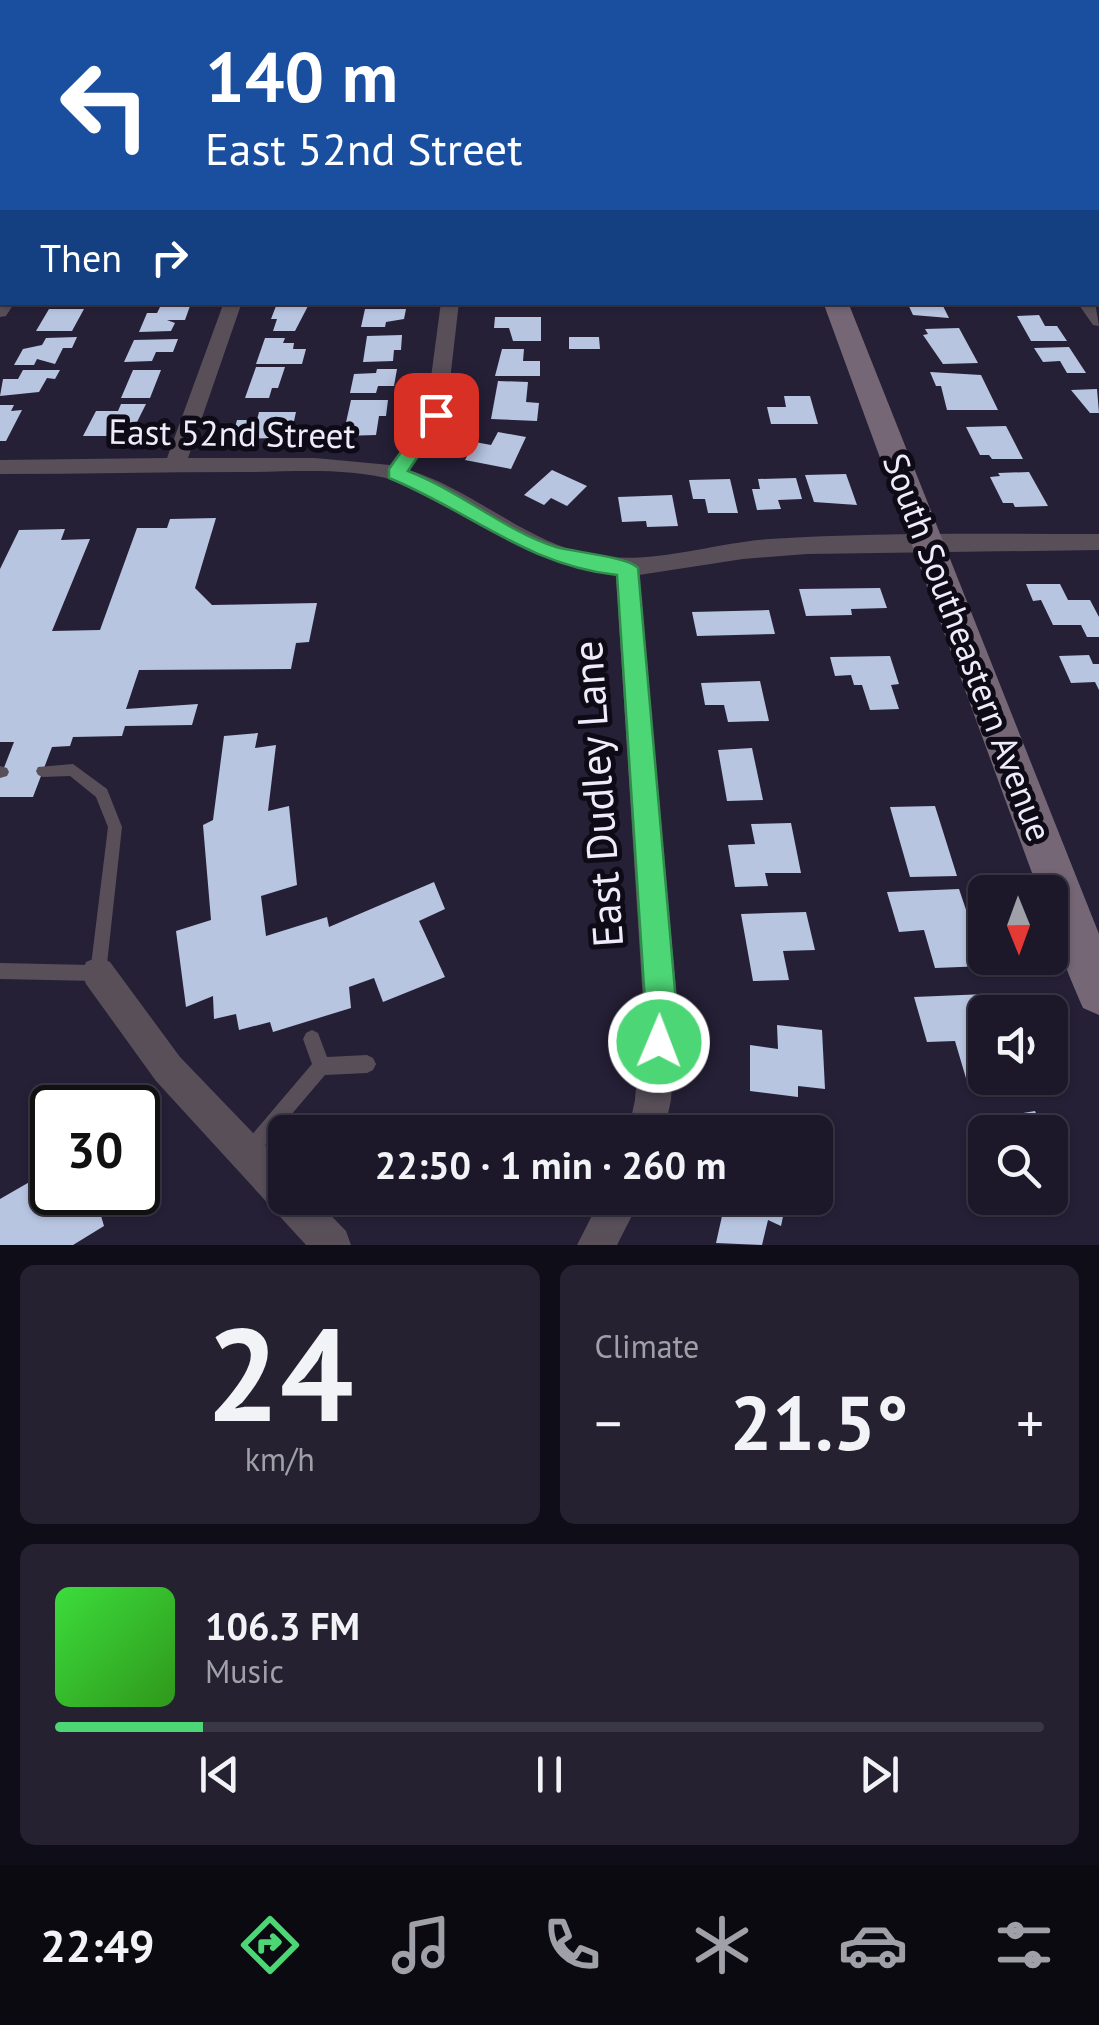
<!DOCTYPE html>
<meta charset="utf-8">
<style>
:root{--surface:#1c1829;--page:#252131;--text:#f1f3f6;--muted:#a0a0a8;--line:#3a3746;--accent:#4dd676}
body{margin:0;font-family:"PT Sans",sans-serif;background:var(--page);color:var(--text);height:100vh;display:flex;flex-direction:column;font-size:38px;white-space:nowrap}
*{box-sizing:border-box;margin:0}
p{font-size:32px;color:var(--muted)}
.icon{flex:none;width:55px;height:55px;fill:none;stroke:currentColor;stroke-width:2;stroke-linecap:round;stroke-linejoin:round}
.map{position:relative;height:1245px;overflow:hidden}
.panel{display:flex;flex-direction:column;gap:20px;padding:20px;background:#0f0d17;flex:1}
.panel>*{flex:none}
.hud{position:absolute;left:0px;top:0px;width:1100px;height:305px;box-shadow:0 2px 8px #0004,0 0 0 2px var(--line);background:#1a4fa0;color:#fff;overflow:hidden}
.needle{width:65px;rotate:179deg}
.controls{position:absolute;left:968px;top:875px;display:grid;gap:20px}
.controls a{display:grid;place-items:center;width:100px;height:100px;border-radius:15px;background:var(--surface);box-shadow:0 2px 8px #0004,0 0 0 2px var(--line);font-size:50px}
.speed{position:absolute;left:30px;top:1085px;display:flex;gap:20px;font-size:50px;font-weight:700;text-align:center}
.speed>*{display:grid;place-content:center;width:130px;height:130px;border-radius:50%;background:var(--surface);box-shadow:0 2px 8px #0004,0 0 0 2px var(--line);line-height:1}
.speed .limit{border:5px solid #111;border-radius:15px;background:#fff;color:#111}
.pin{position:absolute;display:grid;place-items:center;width:85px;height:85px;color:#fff;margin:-42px;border-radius:20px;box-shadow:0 5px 15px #0006}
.me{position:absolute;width:110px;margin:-55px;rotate:1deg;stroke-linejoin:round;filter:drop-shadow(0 0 8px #0008)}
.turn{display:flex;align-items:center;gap:35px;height:210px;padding:0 40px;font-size:45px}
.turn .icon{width:130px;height:130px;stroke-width:2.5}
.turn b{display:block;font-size:70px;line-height:85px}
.then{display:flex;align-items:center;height:95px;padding:0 40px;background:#0003;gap:20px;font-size:38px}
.big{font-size:75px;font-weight:700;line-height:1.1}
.panel .widget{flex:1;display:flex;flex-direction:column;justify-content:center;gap:15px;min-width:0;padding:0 35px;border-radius:15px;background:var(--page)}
.panel .dial{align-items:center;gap:0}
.dial b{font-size:130px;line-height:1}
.song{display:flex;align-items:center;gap:30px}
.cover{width:120px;height:120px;border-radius:15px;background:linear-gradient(135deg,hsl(120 70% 55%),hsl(110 70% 35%))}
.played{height:10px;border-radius:5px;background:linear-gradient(90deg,var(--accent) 15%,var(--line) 15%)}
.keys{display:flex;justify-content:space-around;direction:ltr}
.heat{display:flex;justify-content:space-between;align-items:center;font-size:55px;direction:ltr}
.panel .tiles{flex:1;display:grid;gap:20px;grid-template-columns:1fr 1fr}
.widget:last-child{grid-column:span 2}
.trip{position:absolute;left:268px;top:1115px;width:565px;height:100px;border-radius:15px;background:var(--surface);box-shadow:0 2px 8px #0004,0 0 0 2px var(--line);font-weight:700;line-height:100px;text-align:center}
.dock{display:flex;height:160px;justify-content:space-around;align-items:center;background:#0b0a10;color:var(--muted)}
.dock .icon{width:70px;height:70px}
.dock .selected{color:var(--accent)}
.dock b{font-size:45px;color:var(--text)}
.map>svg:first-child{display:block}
.building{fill:#b8c5e1}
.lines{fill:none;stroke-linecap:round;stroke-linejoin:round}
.lane{fill:#584f59;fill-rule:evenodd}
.street{fill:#584f59;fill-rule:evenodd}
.secondary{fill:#756776;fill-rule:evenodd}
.route{fill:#4dd676;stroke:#328b4d;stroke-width:2.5}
.labels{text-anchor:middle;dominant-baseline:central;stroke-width:10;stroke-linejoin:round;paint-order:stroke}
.street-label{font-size:35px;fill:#eeebfb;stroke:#0e0b16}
.near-street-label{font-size:42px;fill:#eeebfb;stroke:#0e0b16}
</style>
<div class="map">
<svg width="1099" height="1245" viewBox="0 0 1099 1245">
<rect width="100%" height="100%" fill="#262037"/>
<path class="building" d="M907,302H941L949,318L913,315Z
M190,306L185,320H167L175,323L171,331L139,332L147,313H157L160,307Z
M276,306H308L295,331H273L277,319H271Z
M49,309H84L72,331H36Z
M365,309H406L404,319L386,322L385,327H361Z
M1039,315L1045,326H1057L1067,341H1031L1017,316Z
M495,317H541V341H513L509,328H494Z
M959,328L978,363L943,364L923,335L928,334L925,329Z
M402,335L401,350H394L393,361L363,362L367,336Z
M77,337L72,348H63L55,364L37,359L34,365H14L23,349L42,345L46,338Z
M569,337H599L600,349H569Z
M265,338H285L283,343H294L293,349H306L302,364H256Z
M178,339L173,352H156L152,361L124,362L134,340Z
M1069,347L1086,373H1067L1060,361L1043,362L1034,348Z
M502,349H524L523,361H540V376H495Z
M256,367H285L278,388H272L269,398H245Z
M377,369H397L394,386H378L376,393H350L354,374L376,373Z
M23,370H60L55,379L47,378L39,392L0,396L3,379H18Z
M133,370H161L150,398H121Z
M930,372L981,375L998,410H947L941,386H936Z
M498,381L528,382L526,402L539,403L537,421L491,419Z
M1097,389L1099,413H1090L1071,390Z
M784,396H810L818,424H771L767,407H786Z
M351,400H388L386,416H379L376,435L343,436Z
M121,404H146L136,424L114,429L110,436H83L96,411H118Z
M0,405H14L11,411L22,410L6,441H0Z
M259,412H296L294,421H283L279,438L232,439L237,420H257Z
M1006,426L1023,459H992L989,455H980L966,427Z
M498,432L526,437L511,469L465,460L475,442L491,445Z
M552,470L587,486L567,506L551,498L544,505L524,495Z
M1029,472L1048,506L1015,507L1013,503H1003L990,477L1000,476L998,473Z
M846,474L857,505L814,502L805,475Z
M796,478L802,499L778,500L781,509L757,510L752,489H760L758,479Z
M730,479L738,513H708L705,499H693L689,480Z
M672,495L678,526L647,527L646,521L622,522L618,497Z
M216,518L195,588L212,605L317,603L309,642L296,643L291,669L139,670L126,709L198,704L192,725L125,726L122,736L73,737L70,746L52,747L33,797H0V778L14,742H0V569L19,530L65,529L61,540L90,539L52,631L100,630L137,528H167L170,519Z
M1026,584H1060L1068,600H1090L1099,617V637H1087L1081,625H1053L1041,600L1033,601Z
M880,588L887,608L851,609L852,615L806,616L799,589Z
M769,610L775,634L697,636L692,612Z
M1089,655L1093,664H1099V690L1095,682L1071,683L1059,656Z
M890,656L899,684L891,685L899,709L870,710L862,685H854L851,675L835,676L830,657Z
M760,681L769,721L728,722L724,705H705L701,683Z
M258,733L255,748L276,745L268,811L289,806L297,885L261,896L266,936L327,917L329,927L434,882L445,909L419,921L445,977L383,1002L374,978L349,987L351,1008L273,1032L270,1022L239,1030L236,1014L214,1019L213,996L186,1007L176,931L211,920L203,825L213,820L224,736Z
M752,748L763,800L727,801L718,750Z
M935,806L957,876L910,877L890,807Z
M791,823L801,873H765L768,886L735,887L728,845L755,844L751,824Z
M959,889L985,966L935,968L924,930L899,932L887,892Z
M806,912L815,950L783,951L789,980L753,981L741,914Z
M986,994L992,1012H985V1078H1022L1024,1083L968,1085L955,1041L927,1042L914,997Z
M777,1025L822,1030L825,1089L798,1086V1097L750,1091V1045L778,1049Z
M1035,1111L1044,1132H1006L1000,1117Z
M985,1144V1194L967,1146Z
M52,1169V1192H94L104,1226L73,1245H0V1199Z
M726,1198H787L781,1226L768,1220L762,1245L716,1243Z
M986,1198H1038L1041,1205L991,1212Z"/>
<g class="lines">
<path class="lane" d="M0,52H2V56H0Z
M0,64H2V68H0Z
M0,73H2V77H0Z
M0,102H2V106H0Z
M0,135H2V139H0Z
M73,764L107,789L122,827L106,973L104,979L98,981L0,979V963L91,965L108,827L96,797L70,776L43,777L38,775L36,771L38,767Z
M0,766L7,768L9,772L7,776L0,778Z
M312,1030L318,1033L327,1057L367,1055L373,1058L376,1064L373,1070L367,1073L325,1075L256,1156L250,1159L244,1156L241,1150L244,1144L312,1064L303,1039L306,1033Z"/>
<path class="street" d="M811,0H823L825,2H813Z
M950,0H962L964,2H952Z
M1098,14H1099V20H1098Z
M0,18H2V24H0Z
M1098,43H1099V51H1098Z
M1098,65H1099V80L1098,79Z
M0,298L2,302H15L6,316L0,317Z
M224,302H242L188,458H315L390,465L426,415L441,302H459L446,415L409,470C473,490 523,540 588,554C648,567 710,543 770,539C880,532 989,534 1099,534V550L807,554L743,559L639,575L677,1002L671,1100L664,1132H628L635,1100L643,1002L616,575C519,565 477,503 394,480C346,467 292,472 243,472C162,472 81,474 0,474V460L167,458Z
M1077,302H1095L1099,326L1093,325Z
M98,957L110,962L180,1057L285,1166V1198H314L346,1231L351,1245H306L156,1081L86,984L82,973L86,962Z
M601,1198H641L617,1245H577Z"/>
<path class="secondary" d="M720,0H736L738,2H722Z
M1098,143H1099V155H1098Z
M0,162H2V174H0Z
M823,302H848L1099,934V1015L1083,1008C1067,971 1050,933 1050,892H1039Z"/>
</g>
<path class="route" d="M436,410L446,415L408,471C458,490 507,532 556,547C574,552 629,557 638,568L676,1002L675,1042L670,1053L659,1058L648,1053L643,1042L645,1002L617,575C526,565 470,511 389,478V469L430,411Z"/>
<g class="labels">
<g class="street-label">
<text transform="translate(232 433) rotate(1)">East 52nd Street</text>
<text transform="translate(968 647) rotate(69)">South Southeastern Avenue</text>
</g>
<g class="near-street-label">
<text transform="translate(597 794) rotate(-94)">East Dudley Lane</text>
</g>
</g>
</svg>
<div class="controls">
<a><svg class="needle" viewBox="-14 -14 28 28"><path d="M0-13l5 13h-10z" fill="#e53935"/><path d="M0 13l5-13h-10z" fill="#a0a0a8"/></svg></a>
<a><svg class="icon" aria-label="sound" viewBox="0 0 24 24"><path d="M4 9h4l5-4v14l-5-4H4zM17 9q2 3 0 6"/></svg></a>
<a><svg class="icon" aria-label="search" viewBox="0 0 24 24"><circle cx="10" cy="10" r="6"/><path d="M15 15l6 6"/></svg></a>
</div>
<div class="speed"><div class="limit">30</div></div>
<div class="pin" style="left:436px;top:415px;background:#d93025"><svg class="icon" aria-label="arrive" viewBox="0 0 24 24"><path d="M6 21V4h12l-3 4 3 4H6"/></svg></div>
<svg class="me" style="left:659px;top:1042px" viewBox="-20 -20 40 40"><circle r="17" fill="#4dd676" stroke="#fff" stroke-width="3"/><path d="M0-11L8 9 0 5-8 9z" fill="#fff"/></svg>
<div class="trip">22:50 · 1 min · 260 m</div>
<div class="hud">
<div class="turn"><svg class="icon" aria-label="left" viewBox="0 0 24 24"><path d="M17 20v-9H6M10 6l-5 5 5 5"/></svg><div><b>140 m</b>East 52nd Street</div></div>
<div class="then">Then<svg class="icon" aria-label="right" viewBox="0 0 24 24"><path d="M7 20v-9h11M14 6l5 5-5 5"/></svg></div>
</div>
</div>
<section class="panel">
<div class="tiles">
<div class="widget dial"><b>24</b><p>km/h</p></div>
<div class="widget"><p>Climate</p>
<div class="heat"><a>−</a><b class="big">21.5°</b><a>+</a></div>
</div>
<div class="widget">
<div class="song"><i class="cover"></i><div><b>106.3 FM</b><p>Music</p></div></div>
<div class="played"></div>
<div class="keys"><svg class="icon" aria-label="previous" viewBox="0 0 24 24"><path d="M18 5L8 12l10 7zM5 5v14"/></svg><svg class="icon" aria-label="pause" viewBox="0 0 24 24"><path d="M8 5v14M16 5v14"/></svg><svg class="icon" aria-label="next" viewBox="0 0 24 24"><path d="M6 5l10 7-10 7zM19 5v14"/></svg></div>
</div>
</div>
</section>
<nav class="dock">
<b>22:49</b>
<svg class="icon selected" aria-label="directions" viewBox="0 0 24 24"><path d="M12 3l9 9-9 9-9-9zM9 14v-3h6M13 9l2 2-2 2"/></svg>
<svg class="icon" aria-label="music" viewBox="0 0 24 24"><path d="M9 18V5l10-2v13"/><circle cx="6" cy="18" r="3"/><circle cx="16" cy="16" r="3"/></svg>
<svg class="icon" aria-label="phone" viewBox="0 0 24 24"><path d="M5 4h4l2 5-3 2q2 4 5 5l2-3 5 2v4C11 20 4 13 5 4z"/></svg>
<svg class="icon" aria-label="climate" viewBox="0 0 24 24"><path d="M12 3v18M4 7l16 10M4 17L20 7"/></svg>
<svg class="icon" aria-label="car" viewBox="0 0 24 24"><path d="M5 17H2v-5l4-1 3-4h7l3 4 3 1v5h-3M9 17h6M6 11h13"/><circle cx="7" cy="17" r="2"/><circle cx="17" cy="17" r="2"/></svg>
<svg class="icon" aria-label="filters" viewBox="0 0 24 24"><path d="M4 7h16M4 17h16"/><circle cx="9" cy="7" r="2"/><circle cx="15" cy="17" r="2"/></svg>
</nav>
